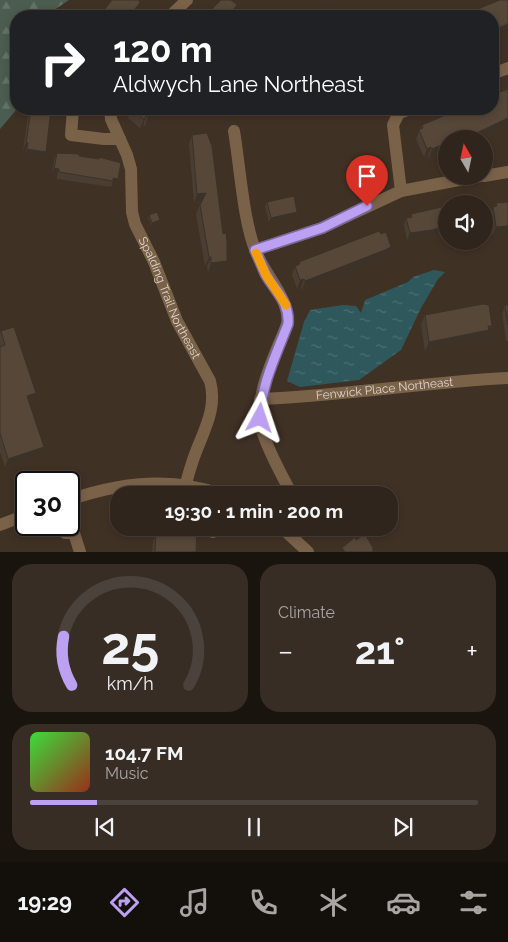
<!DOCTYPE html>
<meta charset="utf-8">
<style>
:root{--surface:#30251c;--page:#382d25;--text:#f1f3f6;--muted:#a8a5a3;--line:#4b423b;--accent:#bca0f2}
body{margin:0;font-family:Raleway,sans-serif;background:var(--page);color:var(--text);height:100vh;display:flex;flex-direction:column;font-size:19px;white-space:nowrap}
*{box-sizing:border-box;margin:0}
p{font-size:16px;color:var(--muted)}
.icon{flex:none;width:28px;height:28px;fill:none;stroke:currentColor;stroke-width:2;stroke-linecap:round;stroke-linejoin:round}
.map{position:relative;height:552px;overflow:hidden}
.side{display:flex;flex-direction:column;gap:12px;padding:12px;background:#1a140f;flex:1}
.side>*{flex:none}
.banner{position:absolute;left:10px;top:10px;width:489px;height:105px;border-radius:20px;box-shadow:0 2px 8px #0003,0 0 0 1px var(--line);background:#202124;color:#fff;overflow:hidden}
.needle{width:32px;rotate:351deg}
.fabs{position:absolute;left:438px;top:130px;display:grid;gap:10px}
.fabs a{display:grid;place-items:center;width:55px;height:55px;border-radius:50%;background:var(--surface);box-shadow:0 2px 8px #0003,0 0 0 1px var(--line);font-size:25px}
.speed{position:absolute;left:15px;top:471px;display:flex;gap:10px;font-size:25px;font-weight:700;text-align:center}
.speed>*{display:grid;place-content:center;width:65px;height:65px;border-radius:50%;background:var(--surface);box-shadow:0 2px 8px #0003,0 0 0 1px var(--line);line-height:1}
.speed .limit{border:2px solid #111;border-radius:8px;background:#fff;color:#111}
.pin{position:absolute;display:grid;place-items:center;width:42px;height:42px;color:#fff;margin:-51px -21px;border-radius:50% 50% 50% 0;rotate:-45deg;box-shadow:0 0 5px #0007}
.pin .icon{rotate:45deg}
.me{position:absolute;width:55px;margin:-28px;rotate:5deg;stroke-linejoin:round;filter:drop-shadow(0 0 4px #0008)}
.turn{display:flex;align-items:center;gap:18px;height:105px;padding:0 20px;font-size:22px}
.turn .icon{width:65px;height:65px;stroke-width:2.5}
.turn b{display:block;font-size:35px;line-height:42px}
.big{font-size:38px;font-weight:700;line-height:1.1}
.side .card{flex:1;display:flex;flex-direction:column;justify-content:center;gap:8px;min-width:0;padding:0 18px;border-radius:20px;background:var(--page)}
.side .dial{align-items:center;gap:0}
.dial svg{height:130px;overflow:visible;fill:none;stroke:var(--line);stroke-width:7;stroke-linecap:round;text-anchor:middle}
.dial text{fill:var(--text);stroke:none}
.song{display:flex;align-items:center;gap:15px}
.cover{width:60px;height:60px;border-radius:8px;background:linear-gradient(135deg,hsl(120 70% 55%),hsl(10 70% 35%))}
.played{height:5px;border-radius:2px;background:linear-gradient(90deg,var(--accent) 15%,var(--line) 15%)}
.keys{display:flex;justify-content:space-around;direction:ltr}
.heat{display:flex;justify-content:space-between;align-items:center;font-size:28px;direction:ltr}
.side .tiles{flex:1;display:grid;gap:12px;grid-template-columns:1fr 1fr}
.card:last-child{grid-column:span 2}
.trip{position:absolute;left:110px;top:486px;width:288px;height:50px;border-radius:20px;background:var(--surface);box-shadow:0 2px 8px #0003,0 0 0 1px var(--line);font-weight:700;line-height:50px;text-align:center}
.tab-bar{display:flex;height:80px;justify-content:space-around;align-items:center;background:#130f0b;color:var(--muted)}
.tab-bar .icon{width:35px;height:35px}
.tab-bar .on{color:var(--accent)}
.tab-bar b{font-size:22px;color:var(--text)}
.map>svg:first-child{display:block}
.forest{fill:url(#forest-firs)}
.water{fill:url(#water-ripples)}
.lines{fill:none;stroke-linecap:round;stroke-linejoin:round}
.minor{stroke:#7a6249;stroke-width:12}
.wall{fill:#4a3d31}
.shaded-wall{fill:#3c3228}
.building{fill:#564739;stroke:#3c3228}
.route-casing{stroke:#7a689d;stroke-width:12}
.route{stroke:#bca0f2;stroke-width:9}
.slow{stroke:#f59e0b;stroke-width:9}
.labels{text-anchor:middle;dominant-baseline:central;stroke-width:5;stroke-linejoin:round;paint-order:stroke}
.street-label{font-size:12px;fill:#dfd5ce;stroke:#221a15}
</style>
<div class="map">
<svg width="508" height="552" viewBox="0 0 508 552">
<defs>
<pattern id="forest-firs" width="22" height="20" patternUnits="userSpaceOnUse" patternTransform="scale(1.25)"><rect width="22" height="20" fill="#4b5d50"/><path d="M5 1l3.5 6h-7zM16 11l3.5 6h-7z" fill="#647368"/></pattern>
<pattern id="water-ripples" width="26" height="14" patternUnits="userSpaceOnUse" patternTransform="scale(1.25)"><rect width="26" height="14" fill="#2f585c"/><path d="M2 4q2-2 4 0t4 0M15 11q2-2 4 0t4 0" fill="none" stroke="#4d6f72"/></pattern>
</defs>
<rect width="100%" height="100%" fill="#403125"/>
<path class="forest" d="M0,0H69L45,16H16L17,109L0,129Z"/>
<path class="water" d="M434,270L445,272L438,279L421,308L401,350L359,380L300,387L287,381L304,322L310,310L343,305L356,306L361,313L365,300L408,282L413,277Z"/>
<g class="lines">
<g class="minor">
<path d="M170,16L187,0"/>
<path d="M492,74L508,68"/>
<path d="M73,109L71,135L104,139H120"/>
<path id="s1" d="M110,109L111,119L127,155L131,169L132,212L135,224L154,262L177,321L210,381C218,410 202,433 193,460C189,472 186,483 183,495"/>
<path d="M234,131C240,166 243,221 256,252C265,275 291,300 287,324C274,359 249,401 265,439C272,458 283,477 292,495"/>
<path d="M484,176L508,172"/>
<path d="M401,191L393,125L399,113L410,109"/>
<path d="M255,250L322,228L401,191L480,176"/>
<path id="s2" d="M260,399C343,396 425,382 508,378"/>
<path d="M69,500C118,483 173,476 223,495"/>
<path d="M0,525L26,515"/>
<path d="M198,528L213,532"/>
<path d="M282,528L308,552"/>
<path d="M65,533H74L80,552"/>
</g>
</g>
<path class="wall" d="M508,89V125L479,139H446V150L429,158L428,156L424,157L416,139L422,125Z
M29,109H51L46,152L43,159L25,156L26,150H23Z
M131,109H159L145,126L143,125L140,128L128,118Z
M192,135L224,270L208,272L207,266H205L196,214L201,202L194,203L189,144Z
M57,153L79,156L118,179L116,185H112L111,187L57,179V176L52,175L54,159Z
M267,202L297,212L296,217L269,222L265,206Z
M508,202V235L493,236L490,216L493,207H495L496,203Z
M446,206V232L430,237L407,240L404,225L406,218L410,217L411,214Z
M149,215L160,220V222L152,225L148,218Z
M388,255L382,259L302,290L301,288L297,289L292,275L295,266L298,265L299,262Z
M505,305H508V341H506L502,314Z
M425,315L492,326L489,334L487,335L486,339L425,351L421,324Z
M1,331L33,402L29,403L40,456L5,467L0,452V333Z
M167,528H197L196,552H152L153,541L156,532L165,533Z"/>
<path class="shaded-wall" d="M139,0H140L138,6L140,3L137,11L133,16H129Z
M322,0H330L320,4Z
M237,5L236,10L230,16H228Z
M508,24V31L492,38V31Z
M155,109H159L145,126L148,117Z
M146,116L143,125L140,128L144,119Z
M508,118V125L479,139H464Z
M26,143H28L26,150H23Z
M446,143V150L429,158L432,149Z
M431,147L428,156L424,157L427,149Z
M27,149L46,152L43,159L25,156Z
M54,168L59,169L57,176L52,175Z
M113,178L118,179L116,185H112Z
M206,193L203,201L194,203L197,194Z
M297,212L296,217L269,222L271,218Z
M160,220V222L152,225V223Z
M446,226V232L430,237L407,240L410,233Z
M508,226V235L493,236L496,227Z
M391,247L388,255L382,259L302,290L305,281Z
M209,257H211L207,266H205Z
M227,261L224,270L208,272L211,263Z
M304,279L301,288L297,289L300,280Z
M488,326H492L489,334L487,335L486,339L425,351L429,342Z
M36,393L33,402L24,405L27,396Z
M44,447L40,456L5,467L8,459Z"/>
<path class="building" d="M112,0H139L140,3L129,16H99Z
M221,0H231L237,5L228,16H208L206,15Z
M500,0H508V24L492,31V16H466L480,8Z
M508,89V118L464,139L463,137L456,139H446V143L432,149L431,147L427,149L419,130L423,128L422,125L460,109H492V95Z
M31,109H51L46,152L27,149L28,143H26Z
M131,109H155L148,117L146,116L144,119Z
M207,133L212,146L223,234L226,233L227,242V261L211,263V257H209L200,205L206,193L197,194L192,135Z
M57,153L79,154V156L99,159V157L121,163L118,179L113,178V181L59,172V169L54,168Z
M294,196L297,212L271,218L267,202Z
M508,202V226L496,227L493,207L497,206L496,203Z
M446,206V226L432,230L410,233L406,218L412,217L411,214Z
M157,212L160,220L152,223L149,215Z
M379,231L381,234L386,232L391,247L385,250L305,281L304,279L300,280L295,266L300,264L299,262Z
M483,304L489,305L492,326H488L489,330L429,342L425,315Z
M505,305H508V325Z
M14,327L36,393L27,396L44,447L8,459L0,433V347L5,345L1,331Z
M167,528H197L196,552H155L156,532L167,533Z
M365,534L373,548V552H345L342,548L355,537L356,540Z"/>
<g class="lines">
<g class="route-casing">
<path id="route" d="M260,418C261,385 276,355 288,324C290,303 276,292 266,275C262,267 259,258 255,250L322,228L367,206"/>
</g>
<use href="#route" class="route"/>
<path class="slow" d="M256,253L266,275L286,305"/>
</g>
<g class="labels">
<g class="street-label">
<text stroke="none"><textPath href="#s1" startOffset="201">Spalding Trail Northeast</textPath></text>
<text stroke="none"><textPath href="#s2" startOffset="125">Fenwick Place Northeast</textPath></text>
</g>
</g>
</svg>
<div class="fabs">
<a><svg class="needle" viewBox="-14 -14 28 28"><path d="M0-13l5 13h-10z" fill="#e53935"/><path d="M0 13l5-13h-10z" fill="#a8a5a3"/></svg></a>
<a><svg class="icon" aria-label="sound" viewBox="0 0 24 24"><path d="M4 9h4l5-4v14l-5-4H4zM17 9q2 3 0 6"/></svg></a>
</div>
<div class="speed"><div class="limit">30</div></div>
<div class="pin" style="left:367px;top:206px;background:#d93025"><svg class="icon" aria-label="arrive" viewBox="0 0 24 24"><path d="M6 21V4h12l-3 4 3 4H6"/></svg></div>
<svg class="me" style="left:260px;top:418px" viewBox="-20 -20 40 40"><path d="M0-17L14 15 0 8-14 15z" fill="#bca0f2" stroke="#fff" stroke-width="4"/></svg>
<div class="trip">19:30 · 1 min · 200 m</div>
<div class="banner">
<div class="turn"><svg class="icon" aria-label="right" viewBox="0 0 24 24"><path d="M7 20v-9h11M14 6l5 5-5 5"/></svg><div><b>120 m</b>Aldwych Lane Northeast</div></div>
</div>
</div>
<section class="side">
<div class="tiles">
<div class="card dial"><svg viewBox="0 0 100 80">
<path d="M14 69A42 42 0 1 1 86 69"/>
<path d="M14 69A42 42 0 0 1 9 39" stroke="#bca0f2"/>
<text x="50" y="56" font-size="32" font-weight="700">25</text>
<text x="50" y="72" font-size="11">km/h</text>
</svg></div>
<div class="card"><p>Climate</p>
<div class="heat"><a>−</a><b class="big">21°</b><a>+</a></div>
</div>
<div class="card">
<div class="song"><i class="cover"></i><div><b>104.7 FM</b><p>Music</p></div></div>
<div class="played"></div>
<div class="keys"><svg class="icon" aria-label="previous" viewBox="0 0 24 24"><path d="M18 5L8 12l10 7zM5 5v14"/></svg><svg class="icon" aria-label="pause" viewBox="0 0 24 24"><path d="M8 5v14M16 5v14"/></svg><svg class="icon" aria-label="next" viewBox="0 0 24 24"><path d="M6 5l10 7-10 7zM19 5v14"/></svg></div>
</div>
</div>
</section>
<nav class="tab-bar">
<b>19:29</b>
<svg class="icon on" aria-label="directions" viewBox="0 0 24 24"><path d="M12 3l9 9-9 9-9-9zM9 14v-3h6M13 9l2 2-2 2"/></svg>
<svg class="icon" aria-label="music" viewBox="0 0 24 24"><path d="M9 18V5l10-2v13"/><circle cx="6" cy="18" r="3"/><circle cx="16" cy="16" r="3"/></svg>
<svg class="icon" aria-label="phone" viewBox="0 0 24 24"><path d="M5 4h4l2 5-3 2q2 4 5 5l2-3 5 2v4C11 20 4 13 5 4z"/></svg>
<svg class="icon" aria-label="climate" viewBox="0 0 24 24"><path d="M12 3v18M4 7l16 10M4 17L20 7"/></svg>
<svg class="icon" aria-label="car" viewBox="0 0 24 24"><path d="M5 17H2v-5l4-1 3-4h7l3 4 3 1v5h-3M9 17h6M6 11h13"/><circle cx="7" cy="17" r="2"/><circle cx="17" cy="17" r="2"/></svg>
<svg class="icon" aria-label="filters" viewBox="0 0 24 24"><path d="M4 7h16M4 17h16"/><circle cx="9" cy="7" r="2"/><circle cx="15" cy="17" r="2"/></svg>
</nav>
